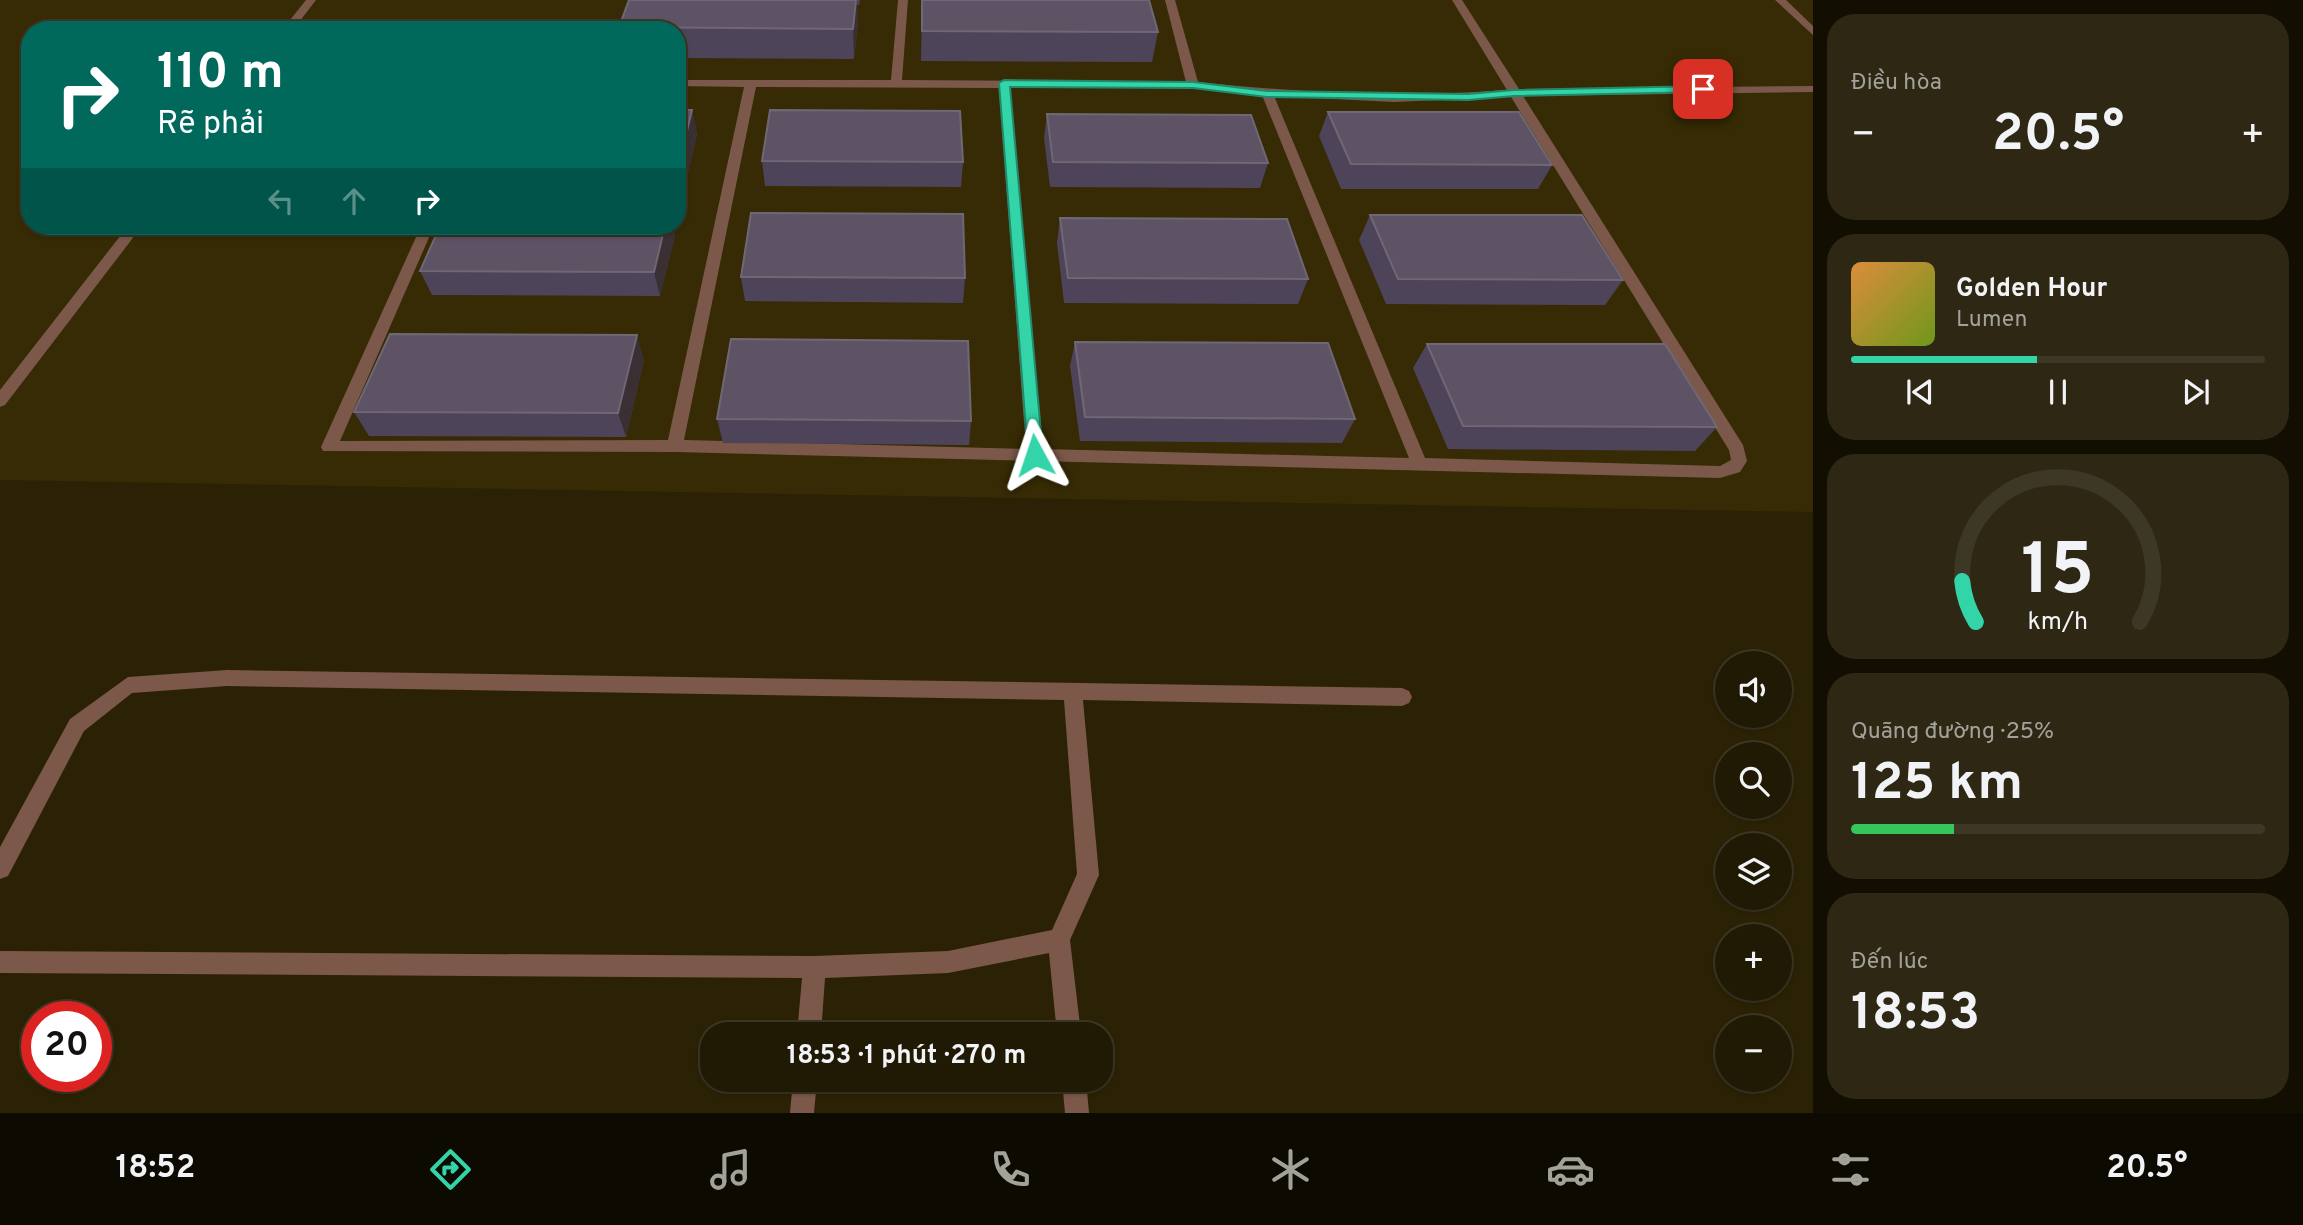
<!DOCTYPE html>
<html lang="vi">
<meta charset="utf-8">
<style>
:root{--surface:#201a04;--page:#2d2713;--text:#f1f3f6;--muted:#a2a19a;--line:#3d3826;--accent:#33d4a8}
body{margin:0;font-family:Overpass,sans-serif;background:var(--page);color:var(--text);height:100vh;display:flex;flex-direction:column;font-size:26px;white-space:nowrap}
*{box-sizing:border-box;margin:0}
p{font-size:23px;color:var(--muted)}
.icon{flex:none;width:38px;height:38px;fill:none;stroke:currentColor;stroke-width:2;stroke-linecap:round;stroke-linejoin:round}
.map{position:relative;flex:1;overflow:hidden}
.sheet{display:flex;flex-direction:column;gap:14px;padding:14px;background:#120e02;width:490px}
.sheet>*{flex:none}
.guide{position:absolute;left:21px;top:21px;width:665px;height:214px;border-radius:28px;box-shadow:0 2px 5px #0004,0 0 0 2px var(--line);background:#00695c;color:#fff;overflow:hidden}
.fabs{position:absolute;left:1715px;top:651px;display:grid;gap:14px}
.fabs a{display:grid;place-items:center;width:77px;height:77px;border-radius:50%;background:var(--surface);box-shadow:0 2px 5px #0004,0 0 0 2px var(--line);font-size:35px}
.speed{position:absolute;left:21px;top:1001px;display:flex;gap:14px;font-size:35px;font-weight:700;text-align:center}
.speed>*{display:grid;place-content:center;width:91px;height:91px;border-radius:50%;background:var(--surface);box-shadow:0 2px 5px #0004,0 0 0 2px var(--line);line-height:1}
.speed .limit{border:10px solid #d22;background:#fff;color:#111}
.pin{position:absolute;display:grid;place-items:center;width:60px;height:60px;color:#fff;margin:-30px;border-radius:14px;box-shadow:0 4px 10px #0006}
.me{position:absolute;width:77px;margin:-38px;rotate:355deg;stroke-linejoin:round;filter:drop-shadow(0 0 5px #0008)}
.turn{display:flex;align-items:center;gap:24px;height:147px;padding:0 21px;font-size:32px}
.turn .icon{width:91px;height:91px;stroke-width:2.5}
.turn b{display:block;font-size:49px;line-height:60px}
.lanes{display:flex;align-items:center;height:66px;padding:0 21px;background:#0003;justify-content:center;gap:35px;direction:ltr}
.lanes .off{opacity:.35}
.big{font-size:52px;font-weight:700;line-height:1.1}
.sheet .tile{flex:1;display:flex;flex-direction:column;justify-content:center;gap:10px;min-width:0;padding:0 24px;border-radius:28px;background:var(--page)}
.sheet .dial{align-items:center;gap:0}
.dial svg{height:182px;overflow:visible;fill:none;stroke:var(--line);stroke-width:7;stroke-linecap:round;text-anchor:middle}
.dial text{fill:var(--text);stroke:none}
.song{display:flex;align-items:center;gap:21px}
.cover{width:84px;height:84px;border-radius:10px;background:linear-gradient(135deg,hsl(30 70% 55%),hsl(80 70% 35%))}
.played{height:7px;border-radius:4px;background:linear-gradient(90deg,var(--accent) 45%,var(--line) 45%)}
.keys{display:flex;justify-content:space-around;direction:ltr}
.heat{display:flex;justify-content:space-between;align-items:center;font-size:38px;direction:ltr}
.charge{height:10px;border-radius:5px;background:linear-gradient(90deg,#34c759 25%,var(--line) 0)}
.trip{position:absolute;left:700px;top:1022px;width:413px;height:70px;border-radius:28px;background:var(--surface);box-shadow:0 2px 5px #0004,0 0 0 2px var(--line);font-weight:700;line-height:70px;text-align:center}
.menu{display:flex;height:112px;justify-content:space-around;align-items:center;background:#0d0a02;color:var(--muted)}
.menu .icon{width:49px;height:49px}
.menu .current{color:var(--accent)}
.menu b{font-size:32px;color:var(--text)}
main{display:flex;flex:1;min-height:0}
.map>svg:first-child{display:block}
.built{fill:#362b04;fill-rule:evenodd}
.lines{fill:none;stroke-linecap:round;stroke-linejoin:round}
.minor{fill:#7b584a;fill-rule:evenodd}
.wall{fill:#4e445a}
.shaded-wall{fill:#3a3033}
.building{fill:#5d5365;stroke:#706774;stroke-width:2}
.route{fill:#33d4a8;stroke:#218a6d;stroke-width:2}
</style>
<main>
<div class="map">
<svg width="1813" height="1113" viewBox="0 0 1813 1113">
<rect width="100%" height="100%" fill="#2b2205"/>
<path class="built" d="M0,0H1813V512L0,480ZM30,30H677V226H30Z"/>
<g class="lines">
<path class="minor" d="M306,0H316L293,30H282Z
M898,0H908L902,80L1186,82L1165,0H1175L1198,82C1301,93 1404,98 1507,90L1452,0H1462L1519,89L1813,86V92L1523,96L1743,445L1747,461L1740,472L1720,478L675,452L323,451L321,447L421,226H434L340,441L668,440L744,87L677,86V80H891ZM756,87L999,88L1026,449L684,440ZM1010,88H1193L1262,95L1409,458L1043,449ZM1274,96L1394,102L1511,97L1729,450L1731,460L1720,466L1425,458Z
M1775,0H1786L1813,26V35Z
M128,226H142L5,405L0,407V390Z
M227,670L1402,688L1409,691L1412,697L1409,703L1402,706L1083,700L1099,875L1070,940L1081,1034H1057L1049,953L948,973L825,978L821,1034H797L802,978L0,973V951L814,956L948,951L1052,930L1077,874L1064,700L227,686L132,693L84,731L8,876L0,879V847L70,719L128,677Z
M793,1080H817L814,1113H790Z
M1062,1080H1086L1089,1113H1065Z"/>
</g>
<path class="wall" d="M629,0H860L859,5H857L858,22L854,59L677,58V30H619V27Z
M922,0L1158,32L1152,62L921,61Z
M677,110H692L697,134L685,185L677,184Z
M1328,112L1552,165L1538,189H1341L1319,136Z
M1047,114L1268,163L1260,188L1050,187L1044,138Z
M762,161L963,162L961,187L765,186Z
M1370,215L1623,280L1605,305L1386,304L1359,240Z
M1060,218L1308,279L1298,304L1064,303L1057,243Z
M440,226H673L675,235L660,296L432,295L420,271Z
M741,277L965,278L963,303L745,301Z
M1075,342L1355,419L1342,443L1080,441L1070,366Z
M1427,344L1717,427L1695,451L1448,449L1413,368Z
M644,360L626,437L369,436L354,412Z
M717,419L971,421L969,445L723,443Z"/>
<path class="shaded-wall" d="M856,0H857L858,22L854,59L853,29Z
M692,110L697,134L685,185L680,160Z
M665,226H673L675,235L660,296L654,272Z
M637,335L644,360L626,437L618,413Z"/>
<path class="building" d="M629,0H856L853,29L619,27Z
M922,0H1149L1158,32L922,31Z
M677,110H692L680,160H677Z
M770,110L960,111L963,162L762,161Z
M1328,112H1519L1552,165L1351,164Z
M1047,114L1251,115L1268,163L1053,162Z
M751,213L963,214L965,278L741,277Z
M1370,215H1582L1623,280L1398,279Z
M1060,218L1287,219L1308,279L1068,278Z
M440,226H665L654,272L420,271Z
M390,334L637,335L618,413L354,412Z
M731,339L968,341L971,421L717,419Z
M1075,342L1328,343L1355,419L1085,417Z
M1427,344H1665L1717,427L1463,426Z"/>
<path class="route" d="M1004,80L1193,82L1267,91L1468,94L1514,90L1703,86L1708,89L1703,92L1514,96L1468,100L1267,97L1193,88L1010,87L1043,455L1035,461L1028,455L999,83Z"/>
</svg>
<div class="fabs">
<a><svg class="icon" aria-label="sound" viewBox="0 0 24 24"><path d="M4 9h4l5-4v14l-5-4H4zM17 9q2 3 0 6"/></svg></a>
<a><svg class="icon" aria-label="search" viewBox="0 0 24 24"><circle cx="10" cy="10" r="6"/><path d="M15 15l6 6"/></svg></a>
<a><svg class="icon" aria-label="layers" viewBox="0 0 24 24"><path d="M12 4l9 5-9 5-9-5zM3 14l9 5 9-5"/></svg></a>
<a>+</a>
<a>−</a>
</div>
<div class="speed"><div class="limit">20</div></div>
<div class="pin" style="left:1703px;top:89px;background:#d93025"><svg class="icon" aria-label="arrive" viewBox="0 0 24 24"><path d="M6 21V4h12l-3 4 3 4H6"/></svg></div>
<svg class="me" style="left:1035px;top:455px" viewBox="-20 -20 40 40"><path d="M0-17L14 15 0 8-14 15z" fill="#33d4a8" stroke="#fff" stroke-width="4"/></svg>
<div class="trip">18:53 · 1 phút · 270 m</div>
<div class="guide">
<div class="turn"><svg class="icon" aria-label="right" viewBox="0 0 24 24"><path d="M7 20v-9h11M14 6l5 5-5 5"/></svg><div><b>110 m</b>Rẽ phải</div></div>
<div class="lanes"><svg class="icon off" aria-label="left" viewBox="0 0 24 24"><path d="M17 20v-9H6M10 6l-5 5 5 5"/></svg><svg class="icon off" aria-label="ahead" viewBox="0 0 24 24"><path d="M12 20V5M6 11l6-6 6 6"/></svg><svg class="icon" aria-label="right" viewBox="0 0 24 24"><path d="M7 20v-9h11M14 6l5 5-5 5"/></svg></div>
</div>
</div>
<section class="sheet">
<div class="tile"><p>Điều hòa</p>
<div class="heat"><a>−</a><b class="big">20.5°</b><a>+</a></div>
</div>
<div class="tile">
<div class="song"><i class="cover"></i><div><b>Golden Hour</b><p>Lumen</p></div></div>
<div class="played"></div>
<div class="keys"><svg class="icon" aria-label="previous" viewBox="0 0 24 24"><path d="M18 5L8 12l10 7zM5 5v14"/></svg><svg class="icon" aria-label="pause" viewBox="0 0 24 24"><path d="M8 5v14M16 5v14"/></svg><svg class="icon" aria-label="next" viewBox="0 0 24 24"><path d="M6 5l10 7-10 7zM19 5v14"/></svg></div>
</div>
<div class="tile dial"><svg viewBox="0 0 100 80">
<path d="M14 69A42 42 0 1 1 86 69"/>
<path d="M14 69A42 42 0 0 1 8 51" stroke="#33d4a8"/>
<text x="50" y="56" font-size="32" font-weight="700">15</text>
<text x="50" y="72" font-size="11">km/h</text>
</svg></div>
<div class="tile"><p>Quãng đường · 25%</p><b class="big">125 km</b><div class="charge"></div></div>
<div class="tile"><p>Đến lúc</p><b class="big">18:53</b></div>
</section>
</main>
<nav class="menu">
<b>18:52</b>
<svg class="icon current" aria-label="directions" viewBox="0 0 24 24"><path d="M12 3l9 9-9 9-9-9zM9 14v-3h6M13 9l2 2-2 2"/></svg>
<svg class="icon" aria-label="music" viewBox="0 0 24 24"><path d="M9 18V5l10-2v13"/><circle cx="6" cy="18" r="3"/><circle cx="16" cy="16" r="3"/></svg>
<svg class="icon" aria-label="phone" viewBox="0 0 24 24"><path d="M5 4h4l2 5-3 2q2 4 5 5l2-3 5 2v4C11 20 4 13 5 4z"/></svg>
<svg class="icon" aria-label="climate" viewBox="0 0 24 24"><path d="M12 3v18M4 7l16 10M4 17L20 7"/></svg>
<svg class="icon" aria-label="car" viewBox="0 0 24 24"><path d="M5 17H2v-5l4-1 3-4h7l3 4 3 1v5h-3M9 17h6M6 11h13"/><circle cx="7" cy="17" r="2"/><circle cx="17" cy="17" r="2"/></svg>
<svg class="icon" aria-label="filters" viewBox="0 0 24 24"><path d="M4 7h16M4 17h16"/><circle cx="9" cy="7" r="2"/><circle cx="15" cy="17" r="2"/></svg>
<b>20.5°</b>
</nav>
